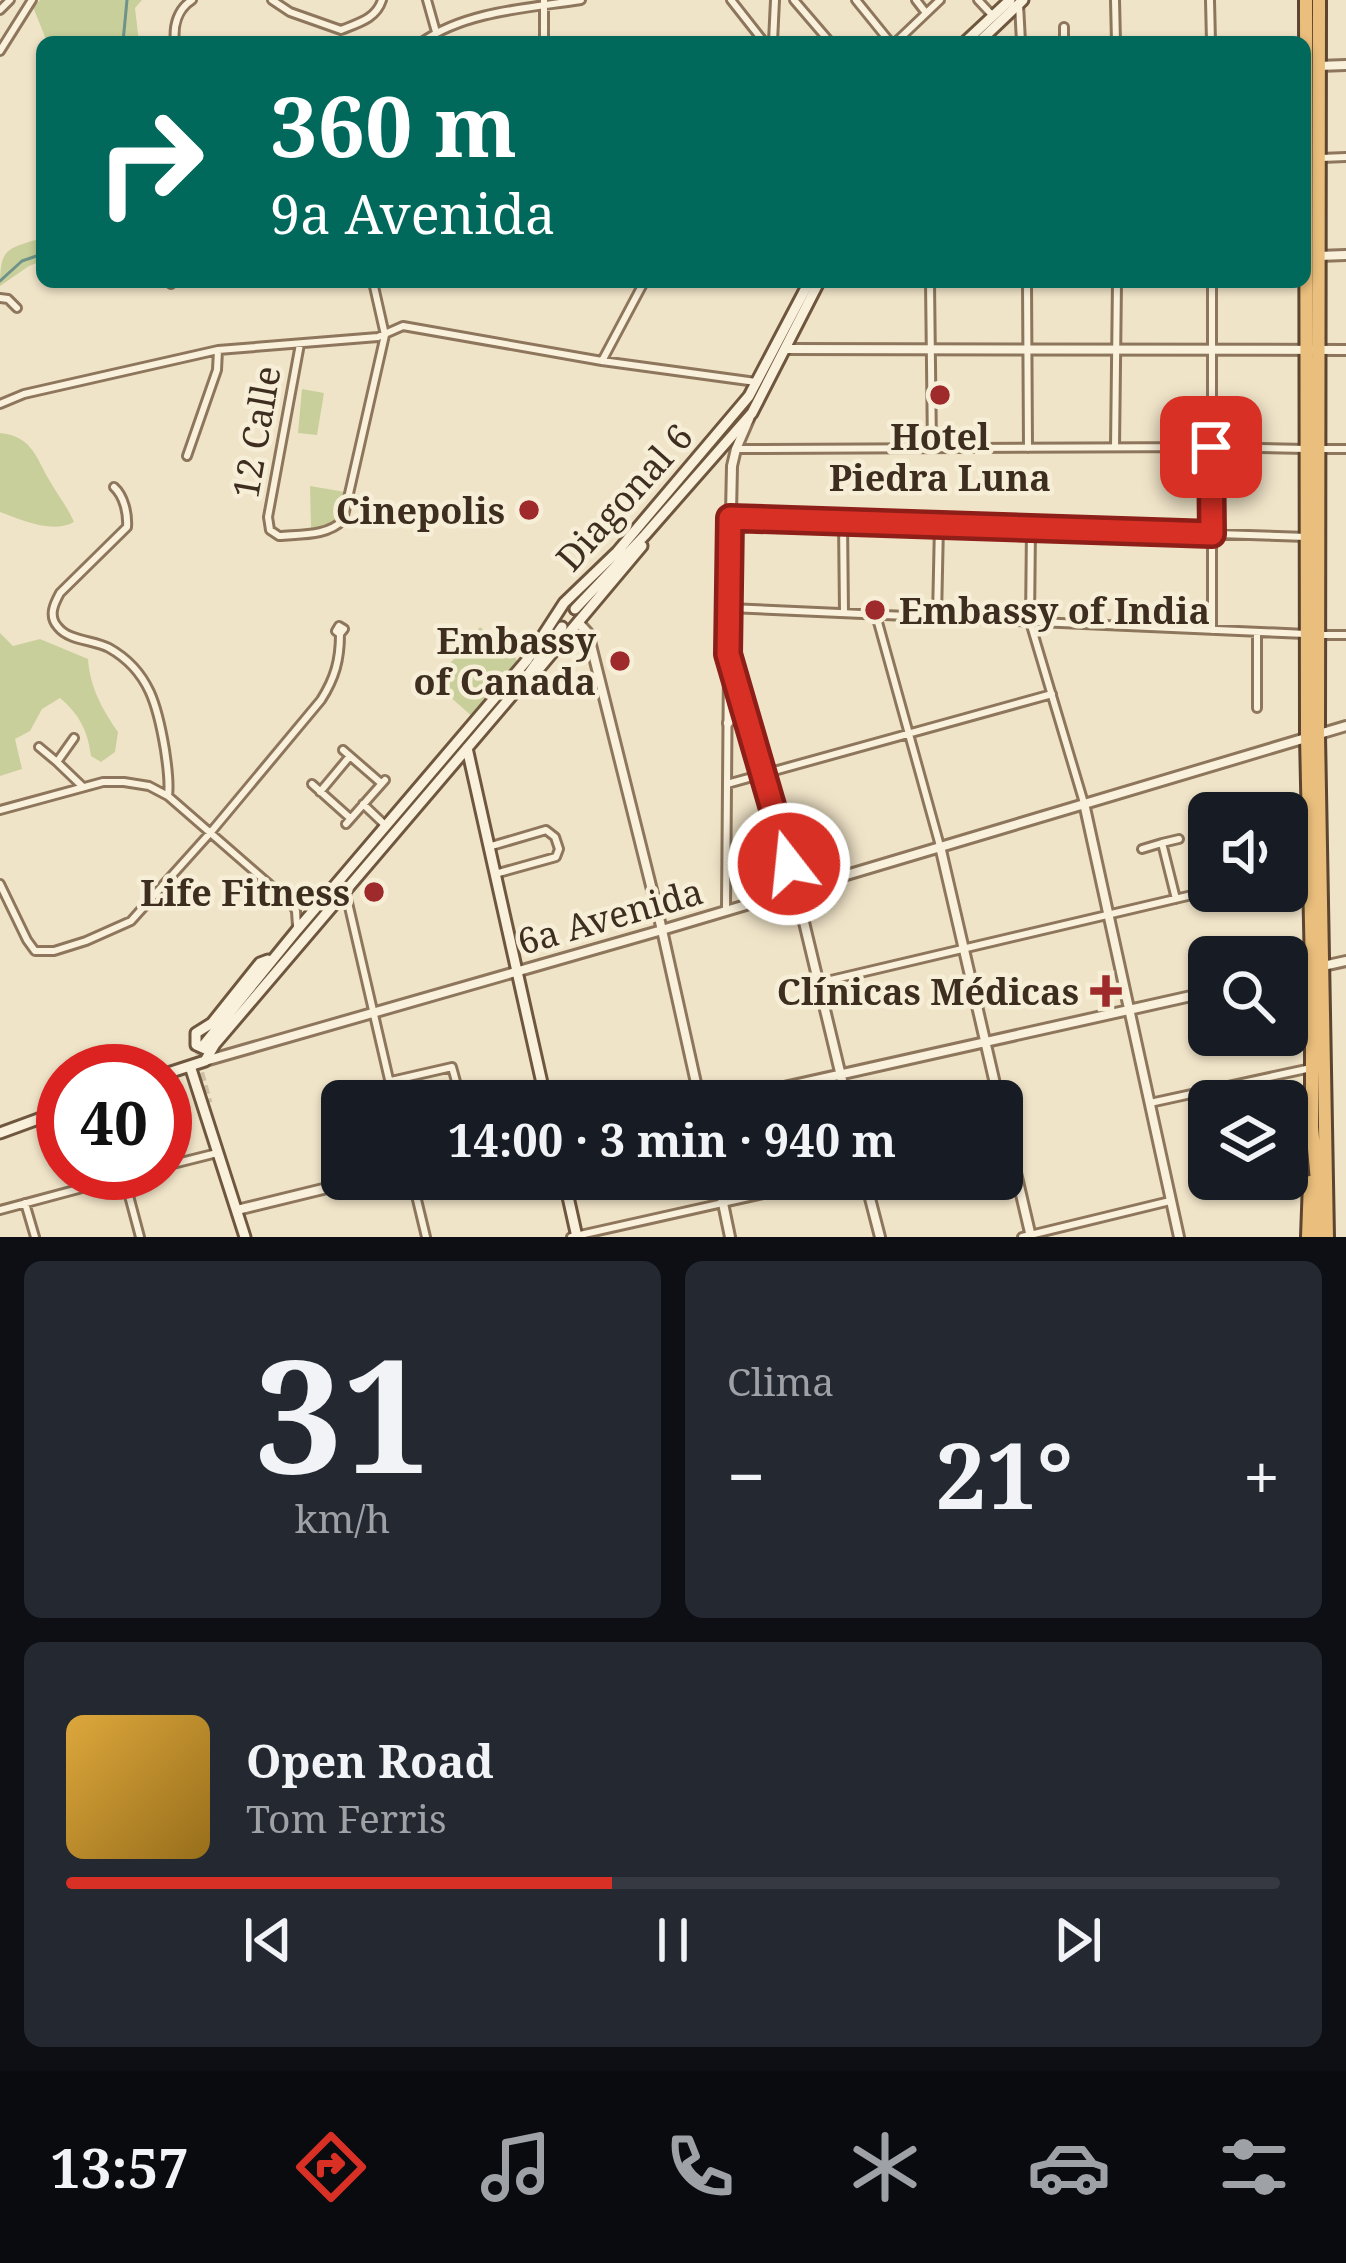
<!DOCTYPE html>
<html lang="es">
<meta charset="utf-8">
<style>
:root{--surface:#171b24;--page:#242831;--text:#f1f3f6;--muted:#9ea1a6;--line:#363941;--accent:#d93025}
body{margin:0;font-family:"Noto Serif",serif;background:var(--page);color:var(--text);height:100vh;display:flex;flex-direction:column;font-size:45px;white-space:nowrap}
*{box-sizing:border-box;margin:0}
p{font-size:39px;color:var(--muted)}
.icon{flex:none;width:66px;height:66px;fill:none;stroke:currentColor;stroke-width:2;stroke-linecap:round;stroke-linejoin:round}
.map{position:relative;height:1237px;overflow:hidden}
.sheet{display:flex;flex-direction:column;gap:24px;padding:24px;background:#0d0f14;flex:1}
.sheet>*{flex:none}
.top-card{position:absolute;left:36px;top:36px;width:1275px;height:252px;border-radius:18px;box-shadow:0 3px 9px #0004;background:#00695c;color:#fff;overflow:hidden}
.buttons{position:absolute;left:1188px;top:792px;display:grid;gap:24px}
.buttons a{display:grid;place-items:center;width:120px;height:120px;border-radius:18px;background:var(--surface);box-shadow:0 3px 9px #0004;font-size:60px}
.speed{position:absolute;left:36px;top:1044px;display:flex;gap:24px;font-size:60px;font-weight:700;text-align:center}
.speed>*{display:grid;place-content:center;width:156px;height:156px;border-radius:50%;background:var(--surface);box-shadow:0 3px 9px #0004;line-height:1}
.speed .limit{border:18px solid #d22;background:#fff;color:#111}
.pin{position:absolute;display:grid;place-items:center;width:102px;height:102px;color:#fff;margin:-51px;border-radius:24px;box-shadow:0 6px 18px #0006}
.me{position:absolute;width:132px;margin:-66px;rotate:344deg;stroke-linejoin:round;filter:drop-shadow(0 0 9px #0008)}
.turn{display:flex;align-items:center;gap:42px;height:252px;padding:0 36px;font-size:54px}
.turn .icon{width:156px;height:156px;stroke-width:2.5}
.turn b{display:block;font-size:84px;line-height:102px}
.big{font-size:90px;font-weight:700;line-height:1.1}
.sheet .tile{flex:1;display:flex;flex-direction:column;justify-content:center;gap:18px;min-width:0;padding:0 42px;border-radius:18px;background:var(--page)}
.sheet .dial{align-items:center;gap:0}
.dial b{font-size:156px;line-height:1}
.song{display:flex;align-items:center;gap:36px}
.cover{width:144px;height:144px;border-radius:18px;background:linear-gradient(135deg,hsl(40 70% 55%),hsl(40 70% 35%))}
.played{height:12px;border-radius:6px;background:linear-gradient(90deg,var(--accent) 45%,var(--line) 45%)}
.keys{display:flex;justify-content:space-around;direction:ltr}
.heat{display:flex;justify-content:space-between;align-items:center;font-size:66px;direction:ltr}
.sheet .tiles{flex:1;display:grid;gap:24px;grid-template-columns:1fr 1fr}
.tile:last-child{grid-column:span 2}
.trip{position:absolute;left:321px;top:1080px;width:702px;height:120px;border-radius:18px;background:var(--surface);box-shadow:0 3px 9px #0004;font-weight:700;line-height:120px;text-align:center}
.dock{display:flex;height:192px;justify-content:space-around;align-items:center;background:#090b0e;color:var(--muted)}
.dock .icon{width:84px;height:84px}
.dock .active{color:var(--accent)}
.dock b{font-size:54px;color:var(--text)}
.map>svg:first-child{display:block}
.green{fill:#c9cf9b}
.lines{fill:none;stroke-linecap:round;stroke-linejoin:round}
.stream{stroke:#6f938a;stroke-width:3}
.secondary-tunnel{stroke:#ccc0a6;stroke-width:9;stroke-dasharray:9 4.5;stroke-linecap:butt}
.minor-casing{stroke:#8d765c;stroke-width:12}
.tertiary-casing{stroke:#8d765c;stroke-width:14}
.secondary-casing{stroke:#6f573f;stroke-width:15}
.trunk-casing{stroke:#5b4430;stroke-width:18}
.minor{stroke:#faf1dc;stroke-width:6}
.tertiary{stroke:#faf1dc;stroke-width:8}
.secondary{stroke:#faf1dc;stroke-width:9}
.trunk{stroke:#eabe7c;stroke-width:12}
.route-casing{stroke:#8d1f18;stroke-width:30}
.route{stroke:#d93025;stroke-width:21}
.poi-dot{fill:#9e2a2b;stroke:#f7eed8;stroke-width:4.5}
.labels{text-anchor:middle;dominant-baseline:central;stroke-width:9;stroke-linejoin:round;paint-order:stroke}
.street-label{font-size:36px;fill:#3d2e20;stroke:#f7eed8}
.poi-label{font-size:36px;font-weight:bold;fill:#3d2e20;stroke:#f7eed8;text-anchor:end}
</style>
<div class="map">
<svg width="1346" height="1237" viewBox="0 0 1346 1237">
<rect width="100%" height="100%" fill="#f0e4c8"/>
<path class="green" d="M40,0H142L135,8L139,42H47L33,7Z
M42,238V261L29,266L0,286C0,247 7,249 42,238Z
M302,389L324,393L317,435L298,433Z
M0,433C30,436 35,454 48,478C57,494 67,506 74,522C52,534 22,520 0,512Z
M310,486L351,493L343,519L333,525L311,528Z
M480,627L512,653L518,662L478,707L474,718L448,695V666Z
M0,633L13,646L40,639L88,659C90,687 102,709 118,732L115,752L101,762L91,756C88,731 79,714 60,698L42,709L30,731L15,739L22,769L0,776Z"/>
<g class="lines">
<path class="stream" d="M123,42L127,0
M0,281L22,261L42,254"/>
<path class="secondary-tunnel" d="M202,1047L197,1063L208,1103"/>
<g class="minor-casing">
<path id="minor" d="M272,0L290,12L341,30C358,23 376,19 382,0
M427,0L436,32
M544,0V42
M731,0L764,42
M794,0L830,42
M856,0L890,42
M916,0L926,13
M978,0L992,15
M1115,0L1116,42
M1210,0L1211,42
M1019,4L1021,42
M0,10L10,0
M1064,27V42
M175,42C173,25 178,9 192,0
M422,42C466,11 529,8 581,0
M773,42L775,0
M896,42L940,0
M0,51L32,0
M1321,158L1346,157
M930,282L932,448
M1027,282L1028,448
M171,284V282
M0,298L8,299L17,308
M300,344L268,517L270,530L279,536C301,534 328,536 343,520L385,335L373,282
M602,361L644,282
M0,404L24,394L218,350L378,337L403,326L602,361L756,382
M1115,447L1117,282
M738,449L1211,447L1306,449
M1320,449H1346
M187,456L217,370L218,350
M114,487C124,496 128,514 127,527L60,593C54,604 48,616 58,627C69,641 94,640 109,648C150,671 158,708 165,750C167,765 170,781 168,796
M731,518L1307,537
M843,522L844,613
M1031,528L1030,622L1084,803
M729,608L1306,634
M876,615L940,846
M937,617L939,525
M339,626L344,629L340,634L336,631Z
M1212,630V282
M1320,635H1346
M1257,708V633
M74,738L57,762L83,787
M39,747L57,762
M343,750L381,783
M312,784L350,818
M727,784L1052,694
M320,792L350,756
M363,804L385,825
M0,810L103,782H124L149,786L168,796L292,904L296,911L297,926
M346,824L385,780
M1162,843L1179,839
M488,847L546,830L555,837L559,849L556,857L495,874
M1142,849L1162,843L1176,899
M1287,873L1309,868
M0,884L27,940L35,951H54L86,941L131,921L211,832L321,700C335,678 340,660 340,634
M346,894L394,1101
M726,910L728,662
M818,983L1209,891
M1247,1035L1250,1047
M391,1081L452,1067L460,1096
M1150,1103L1311,1068
M165,1166L217,1153
M124,1177L140,1237
M412,1179L426,1237
M25,1203L35,1237
M0,1210L138,1173
M571,1237L830,1179
M1022,1237L1170,1201"/>
</g>
<g class="tertiary-casing">
<path id="tertiary" d="M1318,66L1346,65
M1318,256L1346,255
M787,349L1346,350
M749,419L736,449L732,466L728,654L796,889L847,1101
M578,622L588,633L662,930L700,1101
M728,723L735,713L746,718
M1084,803L1179,1237
M940,846L999,1101
M1287,974L1346,961
M205,1061L662,930L1346,726
M722,1101L1209,992
M1002,1113L1031,1237
M718,1179L730,1237
M865,1179L880,1237
M237,1210L364,1179"/>
</g>
<g class="secondary-casing">
<path id="secondary" d="M965,42L1010,0
M979,42L1023,0
M575,609L645,535L752,413L819,282
M537,671L642,546
M467,748L546,1101
M202,1047L297,930L527,660L564,603L617,552L749,396L809,282
M205,1049L196,1045V1033L212,1023L260,963L268,960
M190,1066L245,1237
M165,1074L205,1061L215,1044L520,686L562,627
M0,1133L63,1110
M564,1179L577,1237"/>
</g>
<g class="trunk-casing">
<path id="trunk" d="M1306,0L1307,737L1312,969V1127L1317,1181L1318,1237
M1319,0L1318,735L1327,1237
M1308,1237L1310,1182"/>
</g>
<use href="#minor" class="minor"/>
<use href="#tertiary" class="tertiary"/>
<use href="#secondary" class="secondary"/>
<use href="#trunk" class="trunk"/>
</g>
<g class="lines">
<g class="route-casing">
<path id="route" d="M789,864L728,654L730,518L1212,534L1211,447"/>
</g>
<use href="#route" class="route"/>
</g>
<g class="poi-dot">
<circle cx="940" cy="395" r="12"/>
<circle cx="529" cy="510" r="12"/>
<circle cx="875" cy="610" r="12"/>
<circle cx="620" cy="661" r="12"/>
<circle cx="374" cy="892" r="12"/>
<path d="M1100 973h12v12h12v12h-12v12h-12v-12h-12v-12h12z"/>
</g>
<g class="labels">
<g class="street-label">
<text transform="translate(256 432) rotate(-80)">12 Calle</text>
<text transform="translate(624 497) rotate(-48)">Diagonal 6</text>
<text transform="translate(610 916) rotate(-16)">6a Avenida</text>
</g>
<g class="poi-label">
<text x="940" y="436" text-anchor="middle">Hotel<tspan x="940" dy="41">Piedra Luna</tspan></text>
<text x="505" y="510">Cinepolis</text>
<text x="899" y="610" text-anchor="start">Embassy of India</text>
<text x="596" y="640">Embassy<tspan x="596" dy="41">of Canada</tspan></text>
<text x="350" y="892">Life Fitness</text>
<text x="1079" y="991">Clínicas Médicas</text>
</g>
</g>
</svg>
<div class="buttons">
<a><svg class="icon" aria-label="sound" viewBox="0 0 24 24"><path d="M4 9h4l5-4v14l-5-4H4zM17 9q2 3 0 6"/></svg></a>
<a><svg class="icon" aria-label="search" viewBox="0 0 24 24"><circle cx="10" cy="10" r="6"/><path d="M15 15l6 6"/></svg></a>
<a><svg class="icon" aria-label="layers" viewBox="0 0 24 24"><path d="M12 4l9 5-9 5-9-5zM3 14l9 5 9-5"/></svg></a>
</div>
<div class="speed"><div class="limit">40</div></div>
<div class="pin" style="left:1211px;top:447px;background:#d93025"><svg class="icon" aria-label="arrive" viewBox="0 0 24 24"><path d="M6 21V4h12l-3 4 3 4H6"/></svg></div>
<svg class="me" style="left:789px;top:864px" viewBox="-20 -20 40 40"><circle r="17" fill="#d93025" stroke="#fff" stroke-width="3"/><path d="M0-11L8 9 0 5-8 9z" fill="#fff"/></svg>
<div class="trip">14:00 · 3 min · 940 m</div>
<div class="top-card">
<div class="turn"><svg class="icon" aria-label="right" viewBox="0 0 24 24"><path d="M7 20v-9h11M14 6l5 5-5 5"/></svg><div><b>360 m</b>9a Avenida</div></div>
</div>
</div>
<section class="sheet">
<div class="tiles">
<div class="tile dial"><b>31</b><p>km/h</p></div>
<div class="tile"><p>Clima</p>
<div class="heat"><a>−</a><b class="big">21°</b><a>+</a></div>
</div>
<div class="tile">
<div class="song"><i class="cover"></i><div><b>Open Road</b><p>Tom Ferris</p></div></div>
<div class="played"></div>
<div class="keys"><svg class="icon" aria-label="previous" viewBox="0 0 24 24"><path d="M18 5L8 12l10 7zM5 5v14"/></svg><svg class="icon" aria-label="pause" viewBox="0 0 24 24"><path d="M8 5v14M16 5v14"/></svg><svg class="icon" aria-label="next" viewBox="0 0 24 24"><path d="M6 5l10 7-10 7zM19 5v14"/></svg></div>
</div>
</div>
</section>
<nav class="dock">
<b>13:57</b>
<svg class="icon active" aria-label="directions" viewBox="0 0 24 24"><path d="M12 3l9 9-9 9-9-9zM9 14v-3h6M13 9l2 2-2 2"/></svg>
<svg class="icon" aria-label="music" viewBox="0 0 24 24"><path d="M9 18V5l10-2v13"/><circle cx="6" cy="18" r="3"/><circle cx="16" cy="16" r="3"/></svg>
<svg class="icon" aria-label="phone" viewBox="0 0 24 24"><path d="M5 4h4l2 5-3 2q2 4 5 5l2-3 5 2v4C11 20 4 13 5 4z"/></svg>
<svg class="icon" aria-label="climate" viewBox="0 0 24 24"><path d="M12 3v18M4 7l16 10M4 17L20 7"/></svg>
<svg class="icon" aria-label="car" viewBox="0 0 24 24"><path d="M5 17H2v-5l4-1 3-4h7l3 4 3 1v5h-3M9 17h6M6 11h13"/><circle cx="7" cy="17" r="2"/><circle cx="17" cy="17" r="2"/></svg>
<svg class="icon" aria-label="filters" viewBox="0 0 24 24"><path d="M4 7h16M4 17h16"/><circle cx="9" cy="7" r="2"/><circle cx="15" cy="17" r="2"/></svg>
</nav>
